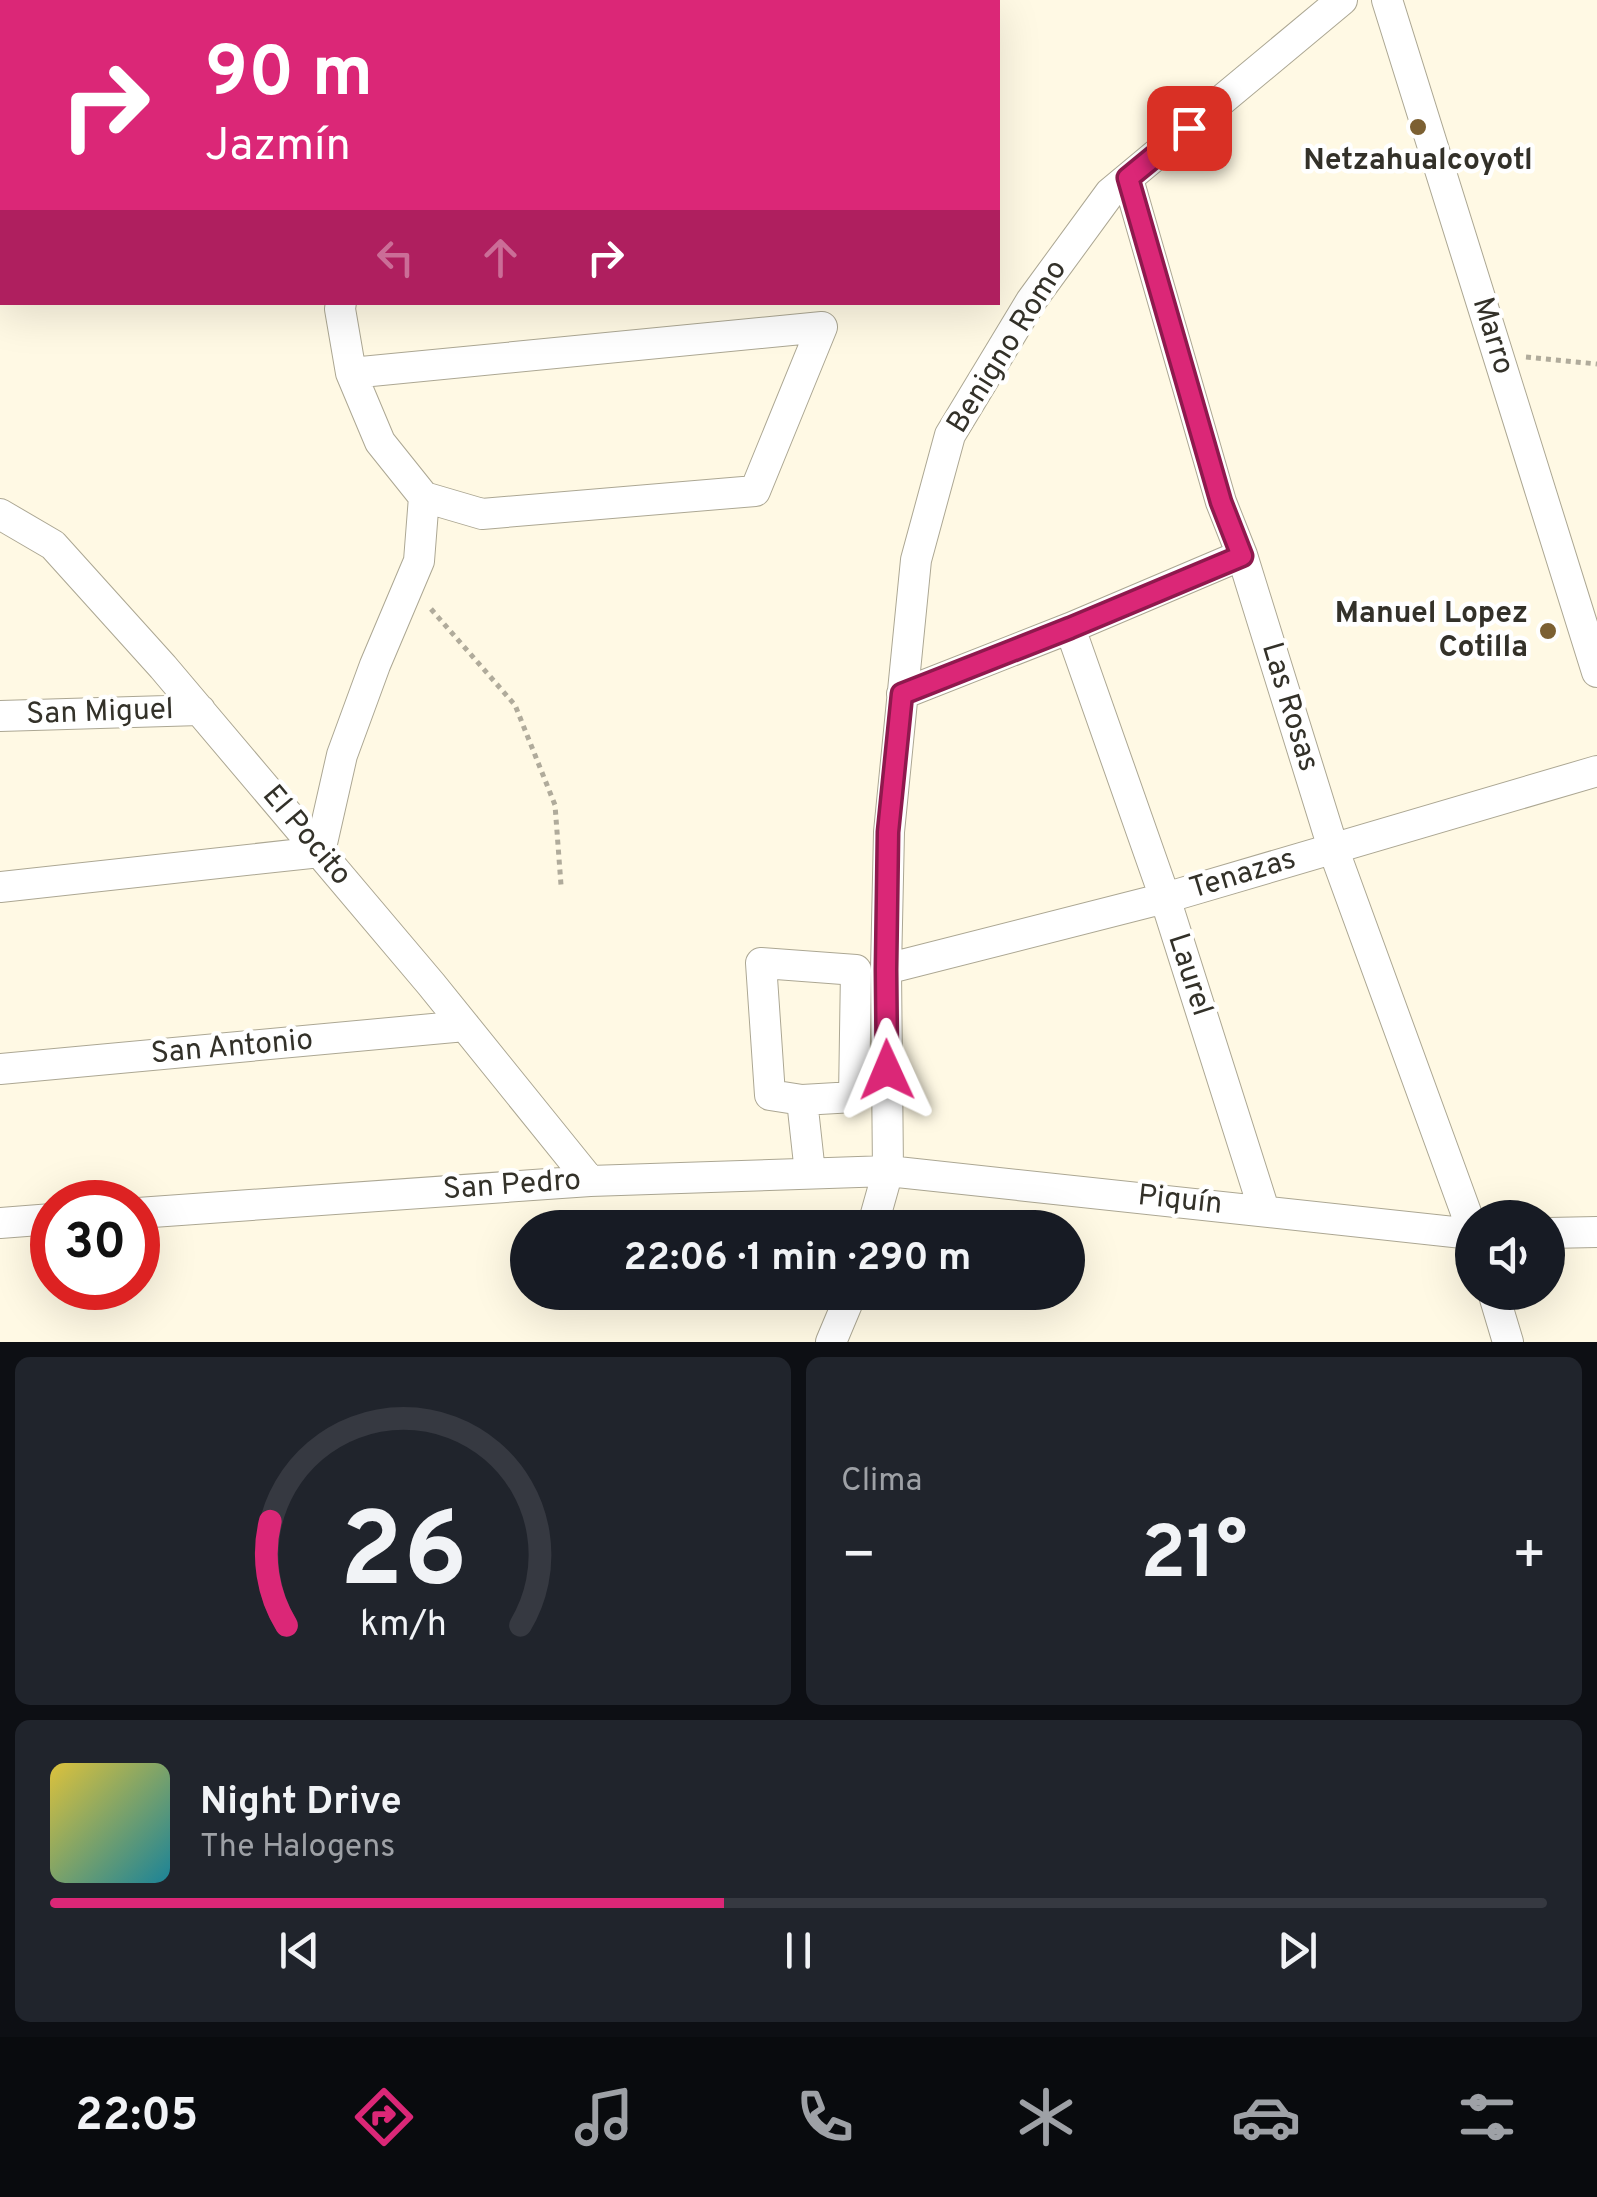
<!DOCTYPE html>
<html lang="es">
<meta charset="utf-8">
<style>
:root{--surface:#171b24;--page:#20242c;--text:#f1f3f6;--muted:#9ea1a6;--line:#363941;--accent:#db2777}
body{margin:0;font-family:Overpass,sans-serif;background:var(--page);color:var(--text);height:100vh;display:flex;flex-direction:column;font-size:38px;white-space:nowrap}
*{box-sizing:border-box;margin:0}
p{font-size:32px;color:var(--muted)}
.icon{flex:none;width:55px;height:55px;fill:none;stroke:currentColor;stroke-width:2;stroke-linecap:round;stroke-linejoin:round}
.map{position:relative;height:1342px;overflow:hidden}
.panel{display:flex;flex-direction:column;gap:15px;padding:15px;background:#0d0f14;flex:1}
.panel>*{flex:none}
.guide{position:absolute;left:0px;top:0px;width:1000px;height:305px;box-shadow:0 10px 40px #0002;background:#db2777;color:#fff;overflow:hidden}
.buttons{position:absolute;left:1455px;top:1200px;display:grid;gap:20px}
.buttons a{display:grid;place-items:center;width:110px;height:110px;border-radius:50%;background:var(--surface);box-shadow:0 10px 40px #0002;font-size:50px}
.speed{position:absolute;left:30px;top:1180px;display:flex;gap:20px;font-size:50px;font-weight:700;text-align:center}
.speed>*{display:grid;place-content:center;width:130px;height:130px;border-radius:50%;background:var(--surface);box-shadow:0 10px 40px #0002;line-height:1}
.speed .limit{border:15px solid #d22;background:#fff;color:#111}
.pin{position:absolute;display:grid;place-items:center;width:85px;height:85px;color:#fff;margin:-42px;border-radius:20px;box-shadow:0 5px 15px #0006}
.me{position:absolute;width:110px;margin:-55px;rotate:359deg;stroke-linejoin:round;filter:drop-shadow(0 0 8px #0008)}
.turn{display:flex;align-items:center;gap:35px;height:210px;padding:0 40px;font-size:45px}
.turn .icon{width:130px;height:130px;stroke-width:2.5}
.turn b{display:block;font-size:70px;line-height:85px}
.lanes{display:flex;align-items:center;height:95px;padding:0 40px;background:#0003;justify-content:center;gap:50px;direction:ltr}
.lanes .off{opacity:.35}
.big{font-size:75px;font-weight:700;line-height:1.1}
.panel .tile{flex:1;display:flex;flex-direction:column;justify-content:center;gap:15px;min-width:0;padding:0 35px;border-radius:15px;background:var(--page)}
.panel .dial{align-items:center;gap:0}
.dial svg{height:260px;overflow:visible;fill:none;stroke:var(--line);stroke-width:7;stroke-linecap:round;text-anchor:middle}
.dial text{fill:var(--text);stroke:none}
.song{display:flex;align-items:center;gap:30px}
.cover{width:120px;height:120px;border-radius:15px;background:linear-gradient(135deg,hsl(50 70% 55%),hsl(190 70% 35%))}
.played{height:10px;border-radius:5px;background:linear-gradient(90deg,var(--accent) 45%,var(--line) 45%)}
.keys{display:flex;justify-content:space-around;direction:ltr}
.heat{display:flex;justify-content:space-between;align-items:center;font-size:55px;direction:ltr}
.panel .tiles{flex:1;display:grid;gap:15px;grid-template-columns:1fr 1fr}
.tile:last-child{grid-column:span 2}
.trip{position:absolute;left:510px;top:1210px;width:575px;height:100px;border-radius:50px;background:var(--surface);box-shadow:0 10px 40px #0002;font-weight:700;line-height:100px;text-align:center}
.menu{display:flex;height:160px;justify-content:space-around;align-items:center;background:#090b0e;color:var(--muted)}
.menu .icon{width:70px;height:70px}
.menu .on{color:var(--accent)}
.menu b{font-size:45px;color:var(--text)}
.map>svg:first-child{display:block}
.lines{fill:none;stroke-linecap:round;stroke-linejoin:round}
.minor-casing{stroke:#aca793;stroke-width:32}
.path{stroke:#b0ab9b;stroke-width:5;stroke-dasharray:5 5;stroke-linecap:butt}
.minor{stroke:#fff;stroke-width:30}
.route-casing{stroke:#8e194d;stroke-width:25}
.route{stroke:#db2777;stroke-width:18}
.poi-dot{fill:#7c6032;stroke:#fff;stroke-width:4}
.labels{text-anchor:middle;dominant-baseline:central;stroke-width:9;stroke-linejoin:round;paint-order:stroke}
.poi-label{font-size:30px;font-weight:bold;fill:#333129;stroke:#fff}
.street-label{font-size:30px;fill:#333129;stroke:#fff}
</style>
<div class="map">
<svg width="1597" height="1342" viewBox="0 0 1597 1342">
<rect width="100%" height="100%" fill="#fff9e4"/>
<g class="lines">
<g class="minor-casing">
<path id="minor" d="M816,0L818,2
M1387,0L1597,672
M110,2L113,0
M402,2V0
M559,2L580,0
M0,91L2,89
M1128,179L1221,502L1242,555L1333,848L1472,1229
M341,302L340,309L351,373L380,442L424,497L482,514L755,491L822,327L351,373
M0,514L53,545L163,667L431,984L590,1181
M1070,628L1165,898L1264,1210
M902,694L1070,628L1242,555
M0,716L200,710
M0,887L320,852L342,755L375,665L419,561L424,497
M761,963L856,970L854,1097L802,1100L770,1095Z
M886,969L1165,898L1597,771
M0,1069L465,1026
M802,1100L810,1173
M138,1213L590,1181L888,1171L1472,1234
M0,1223L52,1219
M872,1228L888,1171L886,969L889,832L916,560L950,435L1031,301L1110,193L1342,0
M1548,1233L1597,1232
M1493,1292L1508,1342
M831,1342L852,1292"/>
</g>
<path class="path" d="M1526,357L1597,364
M431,609L515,705L555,805L561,885"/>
<use href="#minor" class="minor"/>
</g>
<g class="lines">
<g class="route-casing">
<path id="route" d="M887,1070L886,969L888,832L902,694L1070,628L1242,556L1221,502L1128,178L1189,128"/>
</g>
<use href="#route" class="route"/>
</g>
<g class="poi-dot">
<circle cx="1418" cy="127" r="10"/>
<circle cx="1548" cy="631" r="10"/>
</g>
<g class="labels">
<g class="poi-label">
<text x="1418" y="161">Netzahualcoyotl</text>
<text x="1528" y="614" text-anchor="end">Manuel Lopez<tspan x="1528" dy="34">Cotilla</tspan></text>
</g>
<g class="street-label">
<text transform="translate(1492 336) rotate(73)">Marro</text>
<text transform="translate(1008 347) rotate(-58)">Benigno Romo</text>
<text transform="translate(1289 707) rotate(73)">Las Rosas</text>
<text transform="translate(100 713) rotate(-2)">San Miguel</text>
<text transform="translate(306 836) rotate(50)">El Pocito</text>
<text transform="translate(1243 875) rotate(-17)">Tenazas</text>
<text transform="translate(1189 975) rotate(72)">Laurel</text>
<text transform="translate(232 1048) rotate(-5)">San Antonio</text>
<text transform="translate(512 1186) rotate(-4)">San Pedro</text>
<text transform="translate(1180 1201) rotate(6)">Piquín</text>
</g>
</g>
</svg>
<div class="buttons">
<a><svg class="icon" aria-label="sound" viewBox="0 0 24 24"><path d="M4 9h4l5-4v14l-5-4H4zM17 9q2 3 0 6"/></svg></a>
</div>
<div class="speed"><div class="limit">30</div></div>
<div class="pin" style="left:1189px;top:128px;background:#d93025"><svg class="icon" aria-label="arrive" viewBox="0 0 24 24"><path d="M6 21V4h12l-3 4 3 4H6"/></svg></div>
<svg class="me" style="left:887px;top:1070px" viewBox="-20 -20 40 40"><path d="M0-17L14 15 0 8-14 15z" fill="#db2777" stroke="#fff" stroke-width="4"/></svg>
<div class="trip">22:06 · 1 min · 290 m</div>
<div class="guide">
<div class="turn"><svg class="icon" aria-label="right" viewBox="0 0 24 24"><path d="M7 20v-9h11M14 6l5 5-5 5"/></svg><div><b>90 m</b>Jazmín</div></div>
<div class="lanes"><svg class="icon off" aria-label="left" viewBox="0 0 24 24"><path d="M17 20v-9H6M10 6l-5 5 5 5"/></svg><svg class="icon off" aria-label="ahead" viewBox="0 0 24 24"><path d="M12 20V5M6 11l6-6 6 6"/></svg><svg class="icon" aria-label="right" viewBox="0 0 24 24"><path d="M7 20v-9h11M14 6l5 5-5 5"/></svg></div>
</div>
</div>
<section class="panel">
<div class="tiles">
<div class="tile dial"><svg viewBox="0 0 100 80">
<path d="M14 69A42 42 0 1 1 86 69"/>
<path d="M14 69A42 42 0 0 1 9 37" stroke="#db2777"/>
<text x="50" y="56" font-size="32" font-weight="700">26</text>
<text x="50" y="72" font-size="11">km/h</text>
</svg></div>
<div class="tile"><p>Clima</p>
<div class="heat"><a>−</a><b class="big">21°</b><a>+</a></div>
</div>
<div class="tile">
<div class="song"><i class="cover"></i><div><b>Night Drive</b><p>The Halogens</p></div></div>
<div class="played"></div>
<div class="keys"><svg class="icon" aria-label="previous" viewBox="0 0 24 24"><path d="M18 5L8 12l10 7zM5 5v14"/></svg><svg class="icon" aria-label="pause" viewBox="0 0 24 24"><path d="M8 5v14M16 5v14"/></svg><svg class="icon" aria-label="next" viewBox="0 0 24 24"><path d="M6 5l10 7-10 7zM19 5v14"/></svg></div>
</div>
</div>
</section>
<nav class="menu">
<b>22:05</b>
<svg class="icon on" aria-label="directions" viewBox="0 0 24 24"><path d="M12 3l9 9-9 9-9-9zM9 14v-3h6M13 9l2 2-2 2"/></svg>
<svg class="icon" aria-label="music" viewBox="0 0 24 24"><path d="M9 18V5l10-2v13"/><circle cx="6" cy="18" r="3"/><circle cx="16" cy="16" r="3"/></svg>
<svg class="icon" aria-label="phone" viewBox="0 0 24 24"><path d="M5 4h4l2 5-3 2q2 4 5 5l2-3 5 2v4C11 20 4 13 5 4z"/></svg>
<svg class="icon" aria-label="climate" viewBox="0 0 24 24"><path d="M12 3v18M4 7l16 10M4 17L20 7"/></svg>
<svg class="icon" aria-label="car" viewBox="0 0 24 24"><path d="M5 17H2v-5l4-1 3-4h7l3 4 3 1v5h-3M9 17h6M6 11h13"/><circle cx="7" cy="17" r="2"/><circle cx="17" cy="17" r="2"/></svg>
<svg class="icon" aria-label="filters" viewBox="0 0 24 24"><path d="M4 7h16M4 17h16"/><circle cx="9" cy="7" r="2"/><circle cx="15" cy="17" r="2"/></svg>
</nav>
